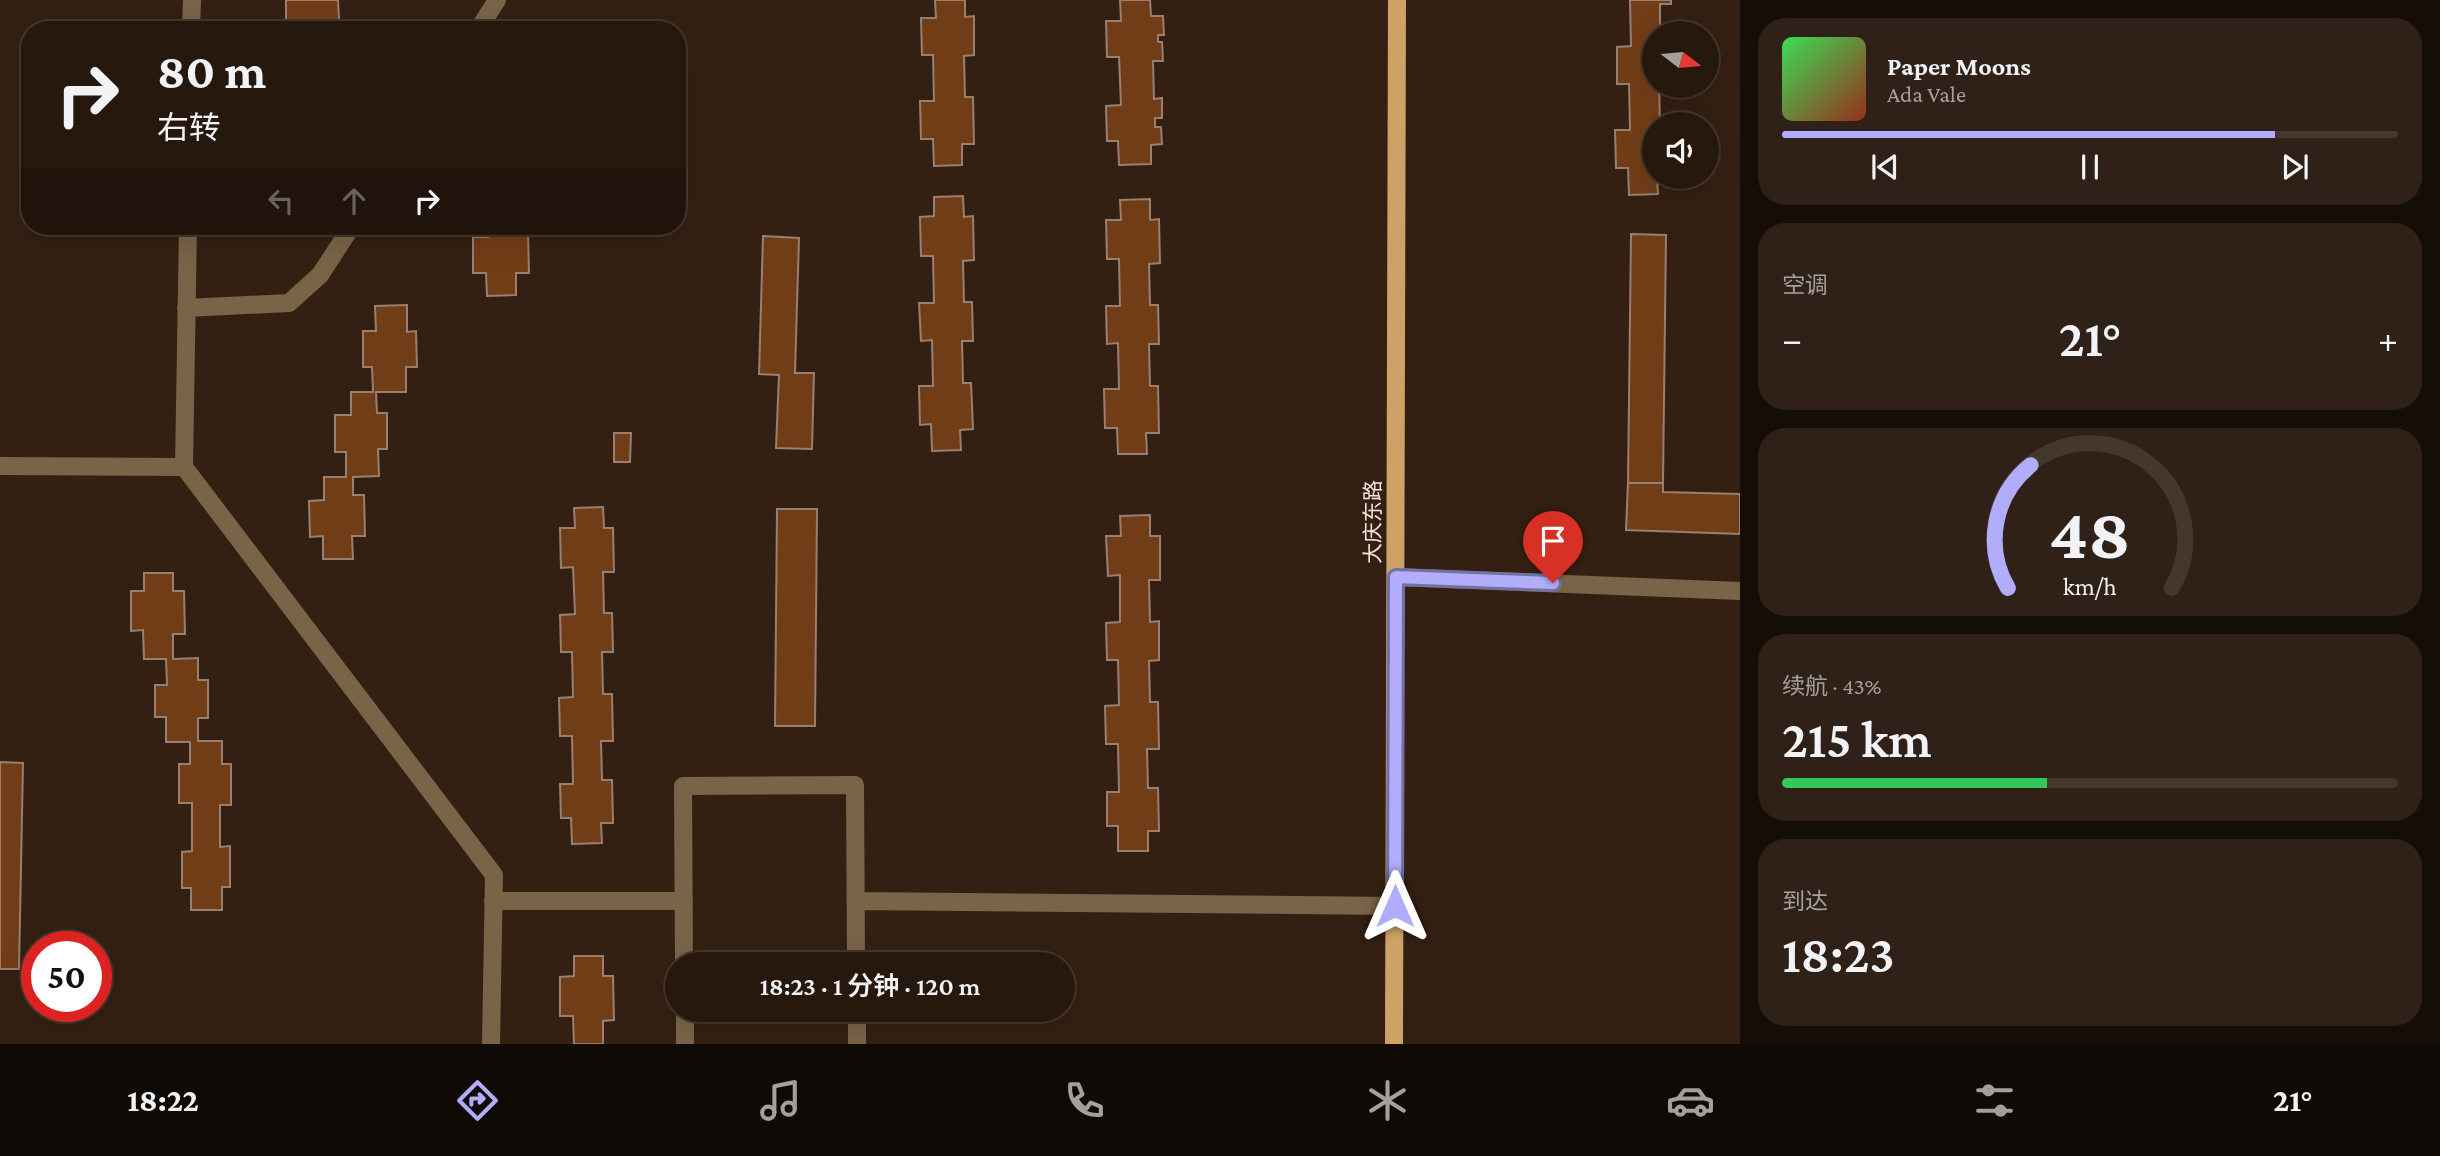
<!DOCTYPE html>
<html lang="zh">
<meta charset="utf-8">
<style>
:root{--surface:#27180e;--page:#2f2117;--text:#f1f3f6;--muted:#a4a09e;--line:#43372e;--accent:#b1adfa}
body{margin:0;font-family:"Crimson Pro","Noto Sans SC",serif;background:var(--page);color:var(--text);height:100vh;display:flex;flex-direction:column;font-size:26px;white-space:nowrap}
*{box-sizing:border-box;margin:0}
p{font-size:23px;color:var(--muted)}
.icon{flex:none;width:38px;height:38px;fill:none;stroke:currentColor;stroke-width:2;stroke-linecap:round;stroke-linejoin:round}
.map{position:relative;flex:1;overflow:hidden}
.drawer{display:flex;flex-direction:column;gap:18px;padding:18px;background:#150d08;width:700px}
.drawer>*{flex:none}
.hud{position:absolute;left:21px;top:21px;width:665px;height:214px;border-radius:28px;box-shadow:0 7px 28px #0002,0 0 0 2px var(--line);background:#27180e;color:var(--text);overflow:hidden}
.needle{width:46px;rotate:106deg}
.controls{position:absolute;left:1642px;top:21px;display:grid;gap:14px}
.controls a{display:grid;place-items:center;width:77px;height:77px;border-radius:50%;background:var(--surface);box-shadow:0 7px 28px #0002,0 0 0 2px var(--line);font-size:35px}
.speed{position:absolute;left:21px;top:931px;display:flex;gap:14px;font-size:35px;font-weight:700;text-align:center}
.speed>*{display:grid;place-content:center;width:91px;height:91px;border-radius:50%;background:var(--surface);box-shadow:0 7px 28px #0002,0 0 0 2px var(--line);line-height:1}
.speed .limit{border:10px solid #d22;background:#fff;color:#111}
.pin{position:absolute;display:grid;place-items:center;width:60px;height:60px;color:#fff;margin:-72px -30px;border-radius:50% 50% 50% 0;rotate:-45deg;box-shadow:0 0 7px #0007}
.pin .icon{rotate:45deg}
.me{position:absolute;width:77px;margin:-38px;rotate:0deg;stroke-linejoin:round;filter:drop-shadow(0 0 5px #0008)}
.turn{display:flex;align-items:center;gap:24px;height:147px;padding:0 21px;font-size:32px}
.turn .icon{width:91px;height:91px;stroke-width:2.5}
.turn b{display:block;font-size:49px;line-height:60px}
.lanes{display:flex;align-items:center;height:66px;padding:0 21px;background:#0003;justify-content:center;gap:35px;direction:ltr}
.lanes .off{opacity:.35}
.big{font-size:52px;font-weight:600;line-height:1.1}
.drawer .tile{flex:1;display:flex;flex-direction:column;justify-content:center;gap:10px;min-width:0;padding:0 24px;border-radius:28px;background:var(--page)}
.drawer .dial{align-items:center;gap:0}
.dial svg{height:182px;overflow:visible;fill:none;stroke:var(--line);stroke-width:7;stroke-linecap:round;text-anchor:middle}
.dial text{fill:var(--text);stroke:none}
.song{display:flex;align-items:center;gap:21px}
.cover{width:84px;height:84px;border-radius:10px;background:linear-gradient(135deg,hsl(130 70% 55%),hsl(10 70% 35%))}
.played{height:7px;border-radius:4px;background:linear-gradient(90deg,var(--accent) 80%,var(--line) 80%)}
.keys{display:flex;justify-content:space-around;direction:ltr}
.heat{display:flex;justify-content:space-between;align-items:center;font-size:38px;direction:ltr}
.charge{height:10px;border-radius:5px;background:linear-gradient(90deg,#34c759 43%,var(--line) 0)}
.trip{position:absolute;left:665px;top:952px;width:410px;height:70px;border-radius:35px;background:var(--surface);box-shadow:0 7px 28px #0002,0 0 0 2px var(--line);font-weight:600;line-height:70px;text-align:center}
.tabs{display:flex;height:112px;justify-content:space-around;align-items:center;background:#100a06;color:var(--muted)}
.tabs .icon{width:49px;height:49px}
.tabs .current{color:var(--accent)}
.tabs b{font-size:32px;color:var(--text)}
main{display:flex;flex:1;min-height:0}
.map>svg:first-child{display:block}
.building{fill:#713d17;stroke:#987f70;stroke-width:2}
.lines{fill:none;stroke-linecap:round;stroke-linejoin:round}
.minor{stroke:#796448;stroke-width:18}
.major{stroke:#cea266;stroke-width:18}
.route-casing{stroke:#7370a2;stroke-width:18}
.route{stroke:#b1adfa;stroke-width:12}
.labels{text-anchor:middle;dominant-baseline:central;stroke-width:7;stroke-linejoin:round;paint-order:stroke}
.street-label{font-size:21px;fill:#f2e4dc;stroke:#342013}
</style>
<main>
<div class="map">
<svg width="1740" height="1044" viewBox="0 0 1740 1044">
<rect width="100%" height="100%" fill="#342013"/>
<path class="building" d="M286,0H338L339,20H329L330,30H297V23H286Z
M935,0H965V17L974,16V55L964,56L965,97H973L974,144H962V165L934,166L933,139H921L920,101H934L933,55H922L921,18H936Z
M1120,0H1150L1151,16H1163L1164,35H1158V42H1162L1163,61H1153L1154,99L1162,98V118H1155V127H1161L1162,144L1151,145V164L1119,165L1118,141H1107L1106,106L1121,105L1119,57H1107L1106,21H1121Z
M1630,0H1671V4H1660V33H1654V86H1659L1660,124H1654V177H1657L1658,194L1629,195L1628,168H1616L1615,130H1630L1629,84H1617V47L1631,46Z
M963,196L964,217L973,216L974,260L963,261L964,302H972L973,341H962L963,383H971L973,429L960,430L961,450L932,451L931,424L920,425L919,386H933L932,340L921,341L919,303H934L933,256H921L920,217L934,216V197Z
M1150,199V220L1159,219L1160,263L1149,264L1150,305H1158L1159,344H1149L1150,386H1158L1159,433H1146L1147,454H1118L1117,428H1105L1104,389H1119L1118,343L1107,344L1106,306H1120L1119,259H1107L1106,220H1121L1120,200Z
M488,226H517V232H528L529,273H516V295L487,296L486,273H473V237H488Z
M1631,234L1666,235L1663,483H1628Z
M763,236L799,238L795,373H814L812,449L776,448L779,375L759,374Z
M407,305V332L416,331L417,367H406V392H376L377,413H387V449H378L379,476L353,477V495H364L365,536H352L353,559H323V536L310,537L309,501L324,500V477H346V452H335V415H351V392H373L372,367H363V331H376L375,306Z
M614,433H631L630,462H614Z
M1628,483H1663V492L1740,494V534L1626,530Z
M603,507L604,528H613L614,572H603L604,613H612L613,652H602L603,694H612L613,741H601L602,780H612L613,823H601L602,843L572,844L571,818H561L560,784H573L572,736H560L559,698L573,697L572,652H561L560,615L575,614L573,567L561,568L560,528H575L574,508Z
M777,509H817L815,726H775Z
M1150,515V536H1160V580H1149L1150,622L1159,621V660L1149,661L1150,702H1158L1159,749H1147L1148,788H1158L1159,831H1148V851H1118V826H1107V792H1119L1118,744H1106L1105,706L1119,705L1118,660H1107L1106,623L1120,622V575L1108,576L1106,536H1121L1120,516Z
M144,573H173V591H184L185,634H173V659L198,658V680H208V718H198V741H222V764H231V805H220V847L230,846V887H222V910H191V888H182V852L192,851V803H179V764H190V742H166V717H155V685H167L166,659H144L143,630L131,631V591H144Z
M0,762L23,763L19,969H0Z
M574,956H603V976H613L614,1020L603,1021V1044H574L573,1016H560V977L574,976Z"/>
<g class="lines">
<path class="minor" d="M191,30L192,0
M478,30L497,0
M188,226L184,467L494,875L491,1044
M186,308L289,303L320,275L352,226
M0,466L184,467
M1396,577L1740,591
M493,901H684
M856,901L1395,906
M684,964L683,786L855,785L856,964
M685,1010V1044
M857,1010V1044"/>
<path class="major" d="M1394,1044L1397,0"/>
</g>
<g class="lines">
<g class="route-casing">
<path id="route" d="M1395,906L1396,577L1553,583"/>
</g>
<use href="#route" class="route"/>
</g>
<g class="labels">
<g class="street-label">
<text transform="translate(1373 522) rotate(-90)">大庆东路</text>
</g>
</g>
</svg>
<div class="controls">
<a><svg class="needle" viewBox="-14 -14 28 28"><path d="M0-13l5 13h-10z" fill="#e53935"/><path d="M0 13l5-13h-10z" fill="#a4a09e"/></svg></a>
<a><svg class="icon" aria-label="sound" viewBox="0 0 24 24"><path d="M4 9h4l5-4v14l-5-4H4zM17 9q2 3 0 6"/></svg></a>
</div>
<div class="speed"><div class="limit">50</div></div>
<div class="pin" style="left:1553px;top:583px;background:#d93025"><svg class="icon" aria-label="arrive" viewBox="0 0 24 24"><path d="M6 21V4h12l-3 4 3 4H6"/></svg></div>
<svg class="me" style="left:1395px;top:906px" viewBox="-20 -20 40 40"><path d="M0-17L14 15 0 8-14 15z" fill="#b1adfa" stroke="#fff" stroke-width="4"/></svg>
<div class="trip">18:23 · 1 分钟 · 120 m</div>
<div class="hud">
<div class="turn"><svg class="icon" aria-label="right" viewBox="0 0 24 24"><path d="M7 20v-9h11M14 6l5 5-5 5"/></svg><div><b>80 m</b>右转</div></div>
<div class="lanes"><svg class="icon off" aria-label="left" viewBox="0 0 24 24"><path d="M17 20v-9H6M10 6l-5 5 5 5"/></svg><svg class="icon off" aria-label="ahead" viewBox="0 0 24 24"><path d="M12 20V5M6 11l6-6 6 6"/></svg><svg class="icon" aria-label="right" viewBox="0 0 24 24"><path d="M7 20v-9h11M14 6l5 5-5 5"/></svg></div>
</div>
</div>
<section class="drawer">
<div class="tile">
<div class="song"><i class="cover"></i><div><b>Paper Moons</b><p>Ada Vale</p></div></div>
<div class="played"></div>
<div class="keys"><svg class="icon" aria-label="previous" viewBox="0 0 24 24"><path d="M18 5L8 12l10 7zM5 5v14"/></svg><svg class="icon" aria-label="pause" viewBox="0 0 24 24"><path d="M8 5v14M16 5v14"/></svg><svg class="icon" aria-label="next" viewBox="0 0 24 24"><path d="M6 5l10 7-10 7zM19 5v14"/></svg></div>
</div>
<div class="tile"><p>空调</p>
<div class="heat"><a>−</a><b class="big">21°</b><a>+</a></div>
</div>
<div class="tile dial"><svg viewBox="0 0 100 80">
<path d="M14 69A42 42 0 1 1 86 69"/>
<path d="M14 69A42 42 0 0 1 24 15" stroke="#b1adfa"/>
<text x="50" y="56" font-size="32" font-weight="700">48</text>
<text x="50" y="72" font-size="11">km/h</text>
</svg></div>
<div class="tile"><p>续航 · 43%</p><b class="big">215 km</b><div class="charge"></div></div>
<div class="tile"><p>到达</p><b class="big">18:23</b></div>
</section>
</main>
<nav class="tabs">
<b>18:22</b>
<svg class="icon current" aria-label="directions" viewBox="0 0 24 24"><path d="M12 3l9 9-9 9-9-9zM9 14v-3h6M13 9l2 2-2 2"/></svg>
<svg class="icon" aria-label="music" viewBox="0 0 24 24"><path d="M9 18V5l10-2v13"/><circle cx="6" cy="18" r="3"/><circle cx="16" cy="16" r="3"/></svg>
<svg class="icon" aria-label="phone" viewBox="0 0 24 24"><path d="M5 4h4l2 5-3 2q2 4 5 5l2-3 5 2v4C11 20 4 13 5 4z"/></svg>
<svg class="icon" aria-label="climate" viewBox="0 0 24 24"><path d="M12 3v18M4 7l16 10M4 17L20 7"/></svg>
<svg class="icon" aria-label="car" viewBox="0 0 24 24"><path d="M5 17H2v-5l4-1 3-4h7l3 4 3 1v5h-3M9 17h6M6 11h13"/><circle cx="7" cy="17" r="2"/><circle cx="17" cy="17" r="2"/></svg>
<svg class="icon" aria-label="filters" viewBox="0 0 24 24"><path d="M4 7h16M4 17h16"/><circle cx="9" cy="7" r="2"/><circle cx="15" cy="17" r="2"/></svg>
<b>21°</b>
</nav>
